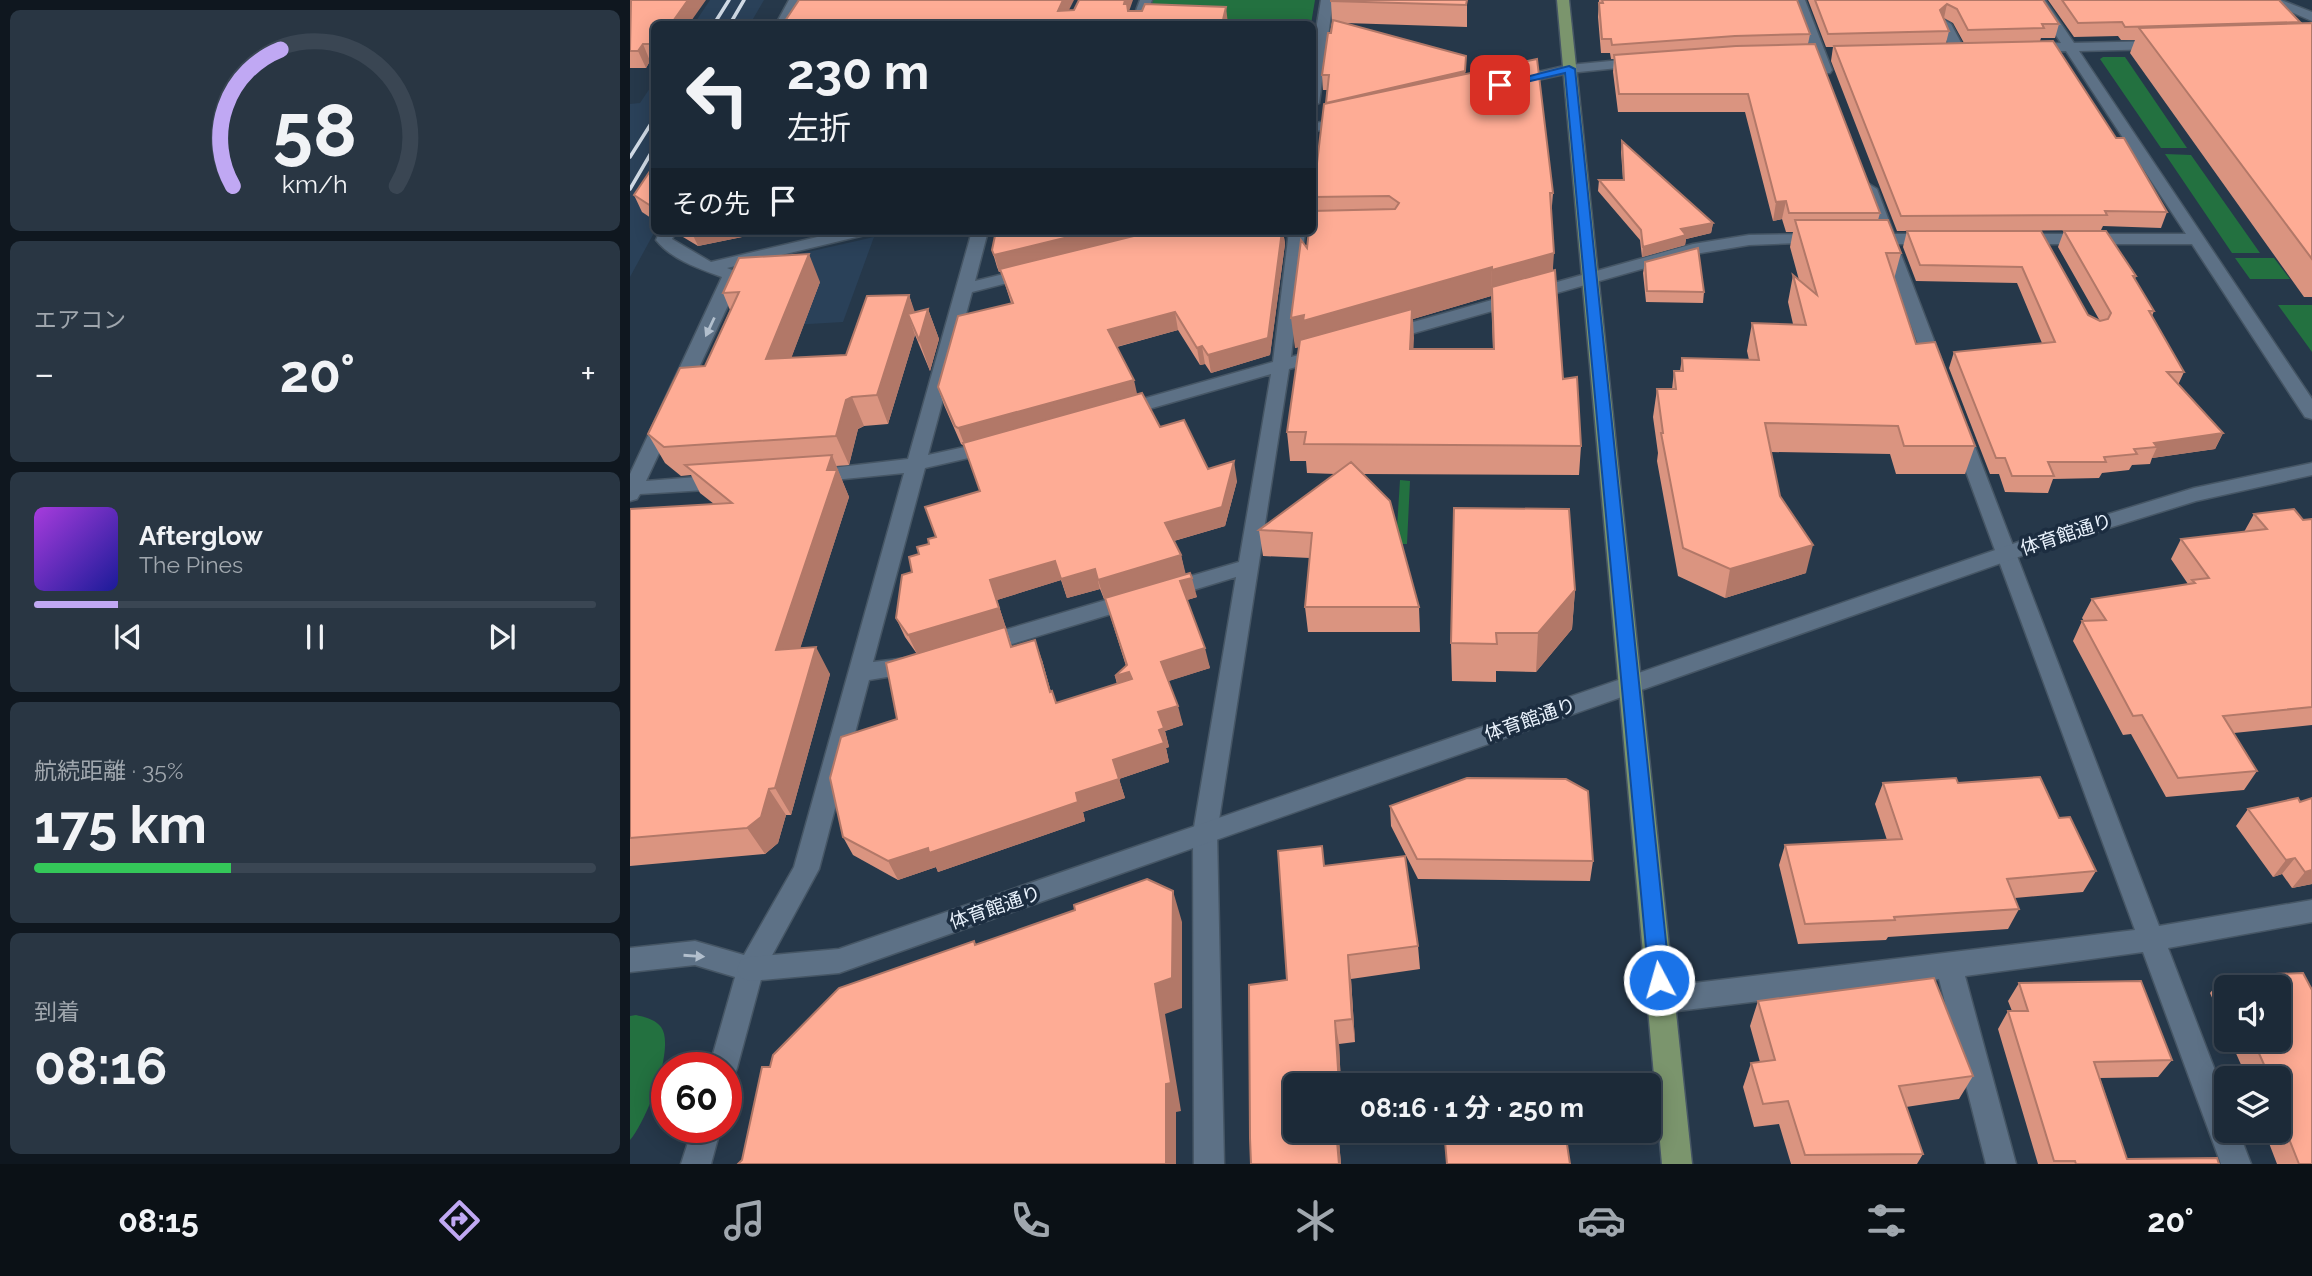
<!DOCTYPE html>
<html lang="ja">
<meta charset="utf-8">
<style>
:root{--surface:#1c2a38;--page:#293643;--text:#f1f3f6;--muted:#a0a7ae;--line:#3a4653;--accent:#c0a8f3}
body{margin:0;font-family:Raleway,"Noto Sans JP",sans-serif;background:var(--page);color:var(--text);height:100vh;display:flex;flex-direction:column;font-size:26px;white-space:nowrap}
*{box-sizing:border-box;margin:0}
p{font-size:23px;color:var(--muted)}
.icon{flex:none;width:38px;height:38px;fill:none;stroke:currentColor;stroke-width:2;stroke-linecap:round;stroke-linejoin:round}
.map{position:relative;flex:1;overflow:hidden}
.sheet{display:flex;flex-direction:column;gap:10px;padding:10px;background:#0f171f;width:630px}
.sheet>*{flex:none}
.hud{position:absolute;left:21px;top:21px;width:665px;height:214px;border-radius:10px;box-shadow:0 4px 18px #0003,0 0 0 2px var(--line);background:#1c2a38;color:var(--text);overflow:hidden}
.tools{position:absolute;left:1584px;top:975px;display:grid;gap:14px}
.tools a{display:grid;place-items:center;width:77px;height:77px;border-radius:10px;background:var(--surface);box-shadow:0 4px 18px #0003,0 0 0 2px var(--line);font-size:35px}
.speed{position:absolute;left:21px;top:1052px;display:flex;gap:14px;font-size:35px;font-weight:700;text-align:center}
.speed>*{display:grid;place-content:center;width:91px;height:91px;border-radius:50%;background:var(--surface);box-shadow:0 4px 18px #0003,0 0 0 2px var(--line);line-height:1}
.speed .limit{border:10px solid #d22;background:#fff;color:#111}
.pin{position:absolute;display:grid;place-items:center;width:60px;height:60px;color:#fff;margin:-30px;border-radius:14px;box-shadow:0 4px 10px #0006}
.me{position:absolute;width:77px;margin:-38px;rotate:354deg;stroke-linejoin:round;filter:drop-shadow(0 0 5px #0008)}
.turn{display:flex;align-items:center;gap:24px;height:147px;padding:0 21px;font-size:32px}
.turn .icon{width:91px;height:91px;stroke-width:2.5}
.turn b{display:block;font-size:49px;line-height:60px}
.then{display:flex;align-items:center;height:66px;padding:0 21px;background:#0003;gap:14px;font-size:26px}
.big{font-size:52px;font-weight:700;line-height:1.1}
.sheet .card{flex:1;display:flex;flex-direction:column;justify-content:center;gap:10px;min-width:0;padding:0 24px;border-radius:10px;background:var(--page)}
.sheet .dial{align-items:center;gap:0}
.dial svg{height:182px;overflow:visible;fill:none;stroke:var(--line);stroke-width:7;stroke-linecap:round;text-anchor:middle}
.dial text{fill:var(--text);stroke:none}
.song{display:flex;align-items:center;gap:21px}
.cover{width:84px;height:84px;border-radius:10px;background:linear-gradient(135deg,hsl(280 70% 55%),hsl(240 70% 35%))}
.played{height:7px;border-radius:4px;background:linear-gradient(90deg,var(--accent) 15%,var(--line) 15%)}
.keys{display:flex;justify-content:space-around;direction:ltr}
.heat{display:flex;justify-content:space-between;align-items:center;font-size:38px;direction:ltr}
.charge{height:10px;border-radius:5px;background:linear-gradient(90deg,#34c759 35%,var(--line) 0)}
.trip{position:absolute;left:653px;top:1073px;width:378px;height:70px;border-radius:10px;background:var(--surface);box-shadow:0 4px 18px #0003,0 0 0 2px var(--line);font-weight:700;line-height:70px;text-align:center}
.menu{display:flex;height:112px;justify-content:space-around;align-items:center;background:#0b1116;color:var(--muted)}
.menu .icon{width:49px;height:49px}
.menu .on{color:var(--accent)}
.menu b{font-size:32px;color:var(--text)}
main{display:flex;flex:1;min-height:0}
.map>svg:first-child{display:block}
.built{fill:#2a4159}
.green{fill:#237140}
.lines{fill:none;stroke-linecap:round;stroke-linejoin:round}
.service-casing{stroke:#465665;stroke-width:3}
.minor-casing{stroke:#465665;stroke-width:3}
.tertiary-casing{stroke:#465665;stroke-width:3}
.primary-casing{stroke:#465665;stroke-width:3}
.service{fill:#5d7186;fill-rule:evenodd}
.minor{fill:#5d7186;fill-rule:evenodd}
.tertiary{fill:#5d7186;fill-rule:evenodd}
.primary{fill:#7b956d;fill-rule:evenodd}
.rail{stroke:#d0dae5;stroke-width:3.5}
.wall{fill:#da9480;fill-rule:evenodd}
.shaded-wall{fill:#b27868}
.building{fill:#feac95;stroke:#b27868;stroke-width:2}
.oneway{fill:#b2bfcd}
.route{fill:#1a73e8;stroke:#114b97;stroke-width:2}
.labels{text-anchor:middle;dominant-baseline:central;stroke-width:7;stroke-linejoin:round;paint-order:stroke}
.street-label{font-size:19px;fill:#eaf3fd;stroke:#1c2d40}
</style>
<main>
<section class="sheet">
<div class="card dial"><svg viewBox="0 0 100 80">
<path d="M14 69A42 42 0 1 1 86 69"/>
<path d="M14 69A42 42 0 0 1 35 9" stroke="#c0a8f3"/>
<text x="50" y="56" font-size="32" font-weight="700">58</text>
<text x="50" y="72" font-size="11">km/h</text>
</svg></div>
<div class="card"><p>エアコン</p>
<div class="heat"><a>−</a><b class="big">20°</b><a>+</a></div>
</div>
<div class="card">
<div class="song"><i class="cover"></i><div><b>Afterglow</b><p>The Pines</p></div></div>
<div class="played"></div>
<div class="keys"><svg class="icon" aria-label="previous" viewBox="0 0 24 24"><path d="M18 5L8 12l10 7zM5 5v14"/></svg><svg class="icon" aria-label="pause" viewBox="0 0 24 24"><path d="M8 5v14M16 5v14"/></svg><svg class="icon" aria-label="next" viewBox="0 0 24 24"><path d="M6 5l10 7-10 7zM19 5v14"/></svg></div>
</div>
<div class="card"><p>航続距離 · 35%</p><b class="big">175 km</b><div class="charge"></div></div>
<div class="card"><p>到着</p><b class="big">08:16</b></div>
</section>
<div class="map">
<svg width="1682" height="1164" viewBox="0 0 1682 1164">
<rect width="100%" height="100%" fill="#26384a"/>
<path class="built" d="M80,0H134L120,24H64Z
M24,82L25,231L0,277V104L10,103Z
M244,237L213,322L94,329L134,262Z"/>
<path class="green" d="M522,0H685L681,24H513Z
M1473,57H1495L1557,148H1531L1470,59Z
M1535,154L1561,155L1630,253H1602Z
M1605,258H1644L1660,279H1620Z
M1648,305H1682V352Z
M770,480L780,481L777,544H766Z
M6,1015C14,1017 25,1019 31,1027C46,1047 16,1122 0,1140V1016Z"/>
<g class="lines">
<g class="service-casing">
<path id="service" d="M1315,20L1321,24L1335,50L1333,53H1323L1321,50L1309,24Z"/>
</g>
<g class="minor-casing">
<path id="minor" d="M159,0H171L158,24H146Z
M510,0H522L513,24H501Z
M691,0H703L689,103L682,107V54Z
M1163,0H1175L1202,70L1200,73H1190L1188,70Z
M1403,0H1415L1444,43L1529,41L1536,45L1529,49L1449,51L1682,399V419L1675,417L1562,244H1388L1380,239L1388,234H1556L1436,51L1401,52L1394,48L1401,44L1431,43Z
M1012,58L1017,59V65L939,73L881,86L874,82L876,79L939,65Z
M717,116L724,120L722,123L682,132V124Z
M1239,184L1247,189L1264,234H1304L1312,239L1304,244H1267L1315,369L1312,373H1300L1297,369L1251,244H1238L1230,239L1232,236L1248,234L1231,189Z
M30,231H46L42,239L81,262L213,231H241L239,234L97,268L107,272L108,284L16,481L92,475L99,477L102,482L99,487L92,489L10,494L7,499L0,501V474L92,277C70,269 42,260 26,240Z
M342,231H358L345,281L398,268L406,273L404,276L342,292L298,455L362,441L369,443L372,447L369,451L295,468L243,662L285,657L293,659L296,665L293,671L239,680L189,869L133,972L107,1068L103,1078L96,1080V1068H79L105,977L65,965L0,972V948L65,941L114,955L164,867L274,473L184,482L177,481L174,476L177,471L184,470L278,459Z
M659,231H675L661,357L692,349L701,354L698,358L659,369L587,833L594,1164H564L563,833L606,577L537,598L530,595L526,590L530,585L609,562L641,374L491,417L482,411L484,407L643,362Z
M1188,234L1196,239L1194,242L1119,245L1065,254L763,339H751L748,335L751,331L1063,244L1119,235Z
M1330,425L1337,427L1339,431L1529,926L1682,900V922L1538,948L1596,1099V1130H1608L1621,1164H1591L1513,952L1335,976L1386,1164H1356L1309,979L1031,1013L1021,1009L1017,1000L1021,991L1031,987L1505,930L1321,431L1323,427Z
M503,592L511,595L514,600L511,605L352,653L344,651L341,645L344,639Z
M63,1127H91L81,1164H51Z"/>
</g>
<g class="tertiary-casing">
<path id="tertiary" d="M1634,0H1651L1682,12V21Z
M1682,463V475L1566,501L1414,548L209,973L120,981L111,978L107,969L111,960L120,957L209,949L1400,538L1564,488Z"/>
</g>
<g class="primary-casing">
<path id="primary" d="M927,0H939L1062,1164H1032Z"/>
</g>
<use href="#service" class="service"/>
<use href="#minor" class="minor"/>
<use href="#tertiary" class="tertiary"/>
<use href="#primary" class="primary"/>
<path class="rail" d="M84,24L99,0
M100,24L114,0
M0,157L24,119
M0,189L24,148"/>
</g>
<path class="wall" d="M0,0L24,24V61H20L16,68H0Z
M837,0V27L716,23L836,74L923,193L921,218L923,270L933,379L951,446L949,475L733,474L789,607L790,632H678L675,607L680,558L633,556L629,530L705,474L677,473L676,461H660L657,432L669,347L665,348L677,248L684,211L683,197L696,104L697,90H693L692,75L702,22L701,1ZM861,296L863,349H783V319Z
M969,0H1167L1180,34L1178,44L1250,213L1248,220L1271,253L1264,279L1286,344L1345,446L1335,474H1266L1260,454L1141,452L1150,496L1176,573L1095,598L1048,576L1027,461L1028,453L1023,417L1027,389H1042L1044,371H1050L1052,358L1119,360L1117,351L1122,323L1163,324L1158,302L1163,275L1169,280L1160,247L1163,232H1156L1152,219L1143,221L1115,112H988L983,72L984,59H981L980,53H971L968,17Z
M1178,0H1413L1429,24L1425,38H1411L1410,41L1486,138L1537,212L1531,228L1473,226L1471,230L1345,231L1458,315L1470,321L1428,247L1434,231L1506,276L1505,279L1524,311L1522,316L1554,372L1548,385L1593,433L1585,449L1522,458L1520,464L1502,465L1499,470L1472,473L1469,478L1423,479L1418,493L1375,492L1369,474H1360L1319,368L1324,352L1412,343L1387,283L1286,281L1273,247L1277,231H1267L1201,61L1203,47H1196ZM1314,18L1323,23L1334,43H1316L1319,31Z
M1418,0H1649L1670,22V24L1682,23V297H1674L1500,53L1505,40H1491L1488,36L1444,37Z
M992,141L1083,223L1081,233L1056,239L1055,245L1012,257L1010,240L968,191L969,180H993L991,152Z
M24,165V220L12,212L4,195Z
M46,231H141L68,246L48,234Z
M652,231H653L655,244L640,355L581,373L575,364L570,365L548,330L487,347L507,395L530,427L578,469L607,481L595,526L544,541L551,555L555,574L567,597L557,600L580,668L538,681L553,725L535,731L539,747L536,748L539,762L489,779L495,798L453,812L455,821L308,872L306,867L268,880L223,855L213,837L267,719L287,654L275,637L266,618L282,572L289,554L350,491L334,446L331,444L314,405L308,387L381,303L371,272H369L367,267L362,250ZM431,580L437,598L470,589L474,599H475L496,666L485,676L487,684L426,703L421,692L412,660L382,647L367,600Z
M1015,262L1074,292L1073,303L1016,302L1013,273Z
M190,282L161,358L216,355L279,295L284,312L298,309L309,339L300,371L285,335L258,424L234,426L228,429L219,465L206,466L219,497L170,648L200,674L161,815H156L148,843L135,854L0,866V509L84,504L70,493L61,475L51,476L35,463L18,434L75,366L100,310L93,293Z
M1624,514L1673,520L1682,519V725L1604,733L1627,771L1614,790L1536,797L1501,734L1493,735L1443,641L1452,621H1454L1452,618L1462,599L1558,584L1541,559L1551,539L1614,532Z
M945,590L942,629L906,672L866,671V682L822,681L821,643Z
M1253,783H1328L1429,818L1466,871L1453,892L1385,898L1389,909L1378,929L1258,937L1256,940L1168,944L1149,865L1155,845L1257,840L1245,804Z
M1668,798L1682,884L1662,888L1652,874L1643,877L1606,826L1618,809Z
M760,806L963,861L960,881L788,879L761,826Z
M695,866L788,946L790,969L721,979L725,1042L709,1044L711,1085H665V1130H708L711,1164H621L657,980Z
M1673,973L1682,990V1164H1647L1634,1130H1648V1078H1617L1600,1040H1648V987H1596V1030L1580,993L1594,976Z
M1389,983L1542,1060L1528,1077L1470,1078L1497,1159L1589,1164H1408L1368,1029L1378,1011H1382L1378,1001Z
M1128,1001L1343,1076L1329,1099L1276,1107L1293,1154L1287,1164H1161L1149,1124L1124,1127L1113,1087L1121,1063L1130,1062L1120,1026Z"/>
<path class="shaded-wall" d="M58,0H76L59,24H41Z
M433,0H444L432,24L428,11Z
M495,0H503L496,20L494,4Z
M1317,4L1314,18L1310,10Z
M596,7L598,24H592Z
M13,44L20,61L16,68L8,51Z
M836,56L835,86L697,118L696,103Z
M1156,201L1152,219L1143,221L1146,202Z
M1083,223L1081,233L1056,239L1055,245L1012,257L1013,247L1051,229Z
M61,231H141L68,246Z
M463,231H537L369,272L364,255Z
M652,231H653L655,244L640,355L581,373L578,355Z
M924,253L922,282L862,287L861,299L862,270Z
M179,254L190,282L150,388L136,359Z
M862,267L861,296L783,319L784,338L782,378L780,349L675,345L665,348L661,318Z
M279,295L289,324L278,314L285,335L258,424L247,395Z
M298,309L309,339L300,371L289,340Z
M545,312L548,330L482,348L478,330Z
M572,346L575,364L570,365L567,348Z
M504,380L508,398L335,446L328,428Z
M222,397L234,426L228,429L219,465L206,436L216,400Z
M1593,433L1585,449L1522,458L1527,447L1524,443Z
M202,455L219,497L161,677L146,650Z
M604,461L607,481L595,526L540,542L535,523Z
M1183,545L1176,573L1095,598L1100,569Z
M551,555L556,575L474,599L468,580Z
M425,561L431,580L367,600L376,628L287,654L278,635L360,580Z
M465,569L470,589L437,598L431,579Z
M562,578L567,597L554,601L550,581Z
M945,590L942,629L906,672L908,633Z
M405,640L412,660L426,711L420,692Z
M186,647L200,674L161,815L145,788Z
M575,648L580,668L536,682L531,662Z
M499,672L505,691L491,696L485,676Z
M548,706L553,725L535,731L539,747L536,748L539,762L489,779L495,798L453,812L455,821L308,872L306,867L268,880L258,861L446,793L483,760L529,730L528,712Z
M139,789L156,815L148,843L135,854L117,828Z
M1665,858L1652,874L1643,877L1656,860Z
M1682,870V884L1662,888L1675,872Z
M543,891L552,922V1008L535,1014L551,1111L546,1112V1164H536V1084L525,984Z
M718,955L721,979L725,1042L722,1019Z
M705,1021L709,1044L711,1085H709Z
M706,1130H708L711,1164H709Z"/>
<path class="building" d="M1,0H58L41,24H24V44H13L8,51H0Z
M169,0H433L428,11L444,10L449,0H495L494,4H497L498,11H512L515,4L596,7L592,24H153Z
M701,0H837L836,5L701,1Z
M972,0H1167L1180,34L1105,36L982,45L981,39H972L969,3H973Z
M1185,0H1413L1429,24H1412L1414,28L1338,30L1327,9L1317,4L1310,10L1319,31L1198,34Z
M1432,0H1649L1670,22L1495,27L1492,22L1448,23Z
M703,20L836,56L835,71L696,103L699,75H692L698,33H701Z
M1682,23V259L1509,28Z
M1423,41L1486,138H1494L1537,212L1475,211L1477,215L1271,216L1204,46Z
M1185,44L1250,213H1159L1156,201L1146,202L1118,94H989L984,55L1106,46Z
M907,59L923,193H920L924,253L862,270V267L673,321L674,315L661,318L671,240L677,248L679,231H682V211L765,209L769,203L759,196L683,197L694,104Z
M992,141L1083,223L1051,229L1056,235L1013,247L1011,230L969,180H994Z
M24,165V208L4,195Z
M1165,220H1258L1271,253H1256L1286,344L1305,342L1345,446H1274L1268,426L1135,423L1150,496L1183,545L1100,569L1053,548L1031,433H1033L1027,389H1046L1044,371H1053L1052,358L1129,360L1122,323L1176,325L1163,275L1187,295Z
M366,231H463L364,255L362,250Z
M524,231H652L638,338L578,355L572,346L567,348L545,312L478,330L504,380L328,428L325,426L308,387L328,316L383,303L370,269Z
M1277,231H1411L1458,315L1470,321L1478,319L1481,313L1434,231H1476L1506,276H1503L1524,311H1519L1554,372H1537L1593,433L1524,443L1527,447L1504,449L1507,454L1474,457L1476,462H1418L1424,476H1382L1375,458H1366L1324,352L1425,342L1392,267L1290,265Z
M1068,248L1074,292L1017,291L1015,262Z
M179,254L136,359L216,355L237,296L279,295L247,395L222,397L216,400L206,436L34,447L18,434L50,368L75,366L109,292L93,293L109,258Z
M925,270L933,379L947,377L951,446L674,444L676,432H657L670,340L782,309L780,349H864L862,287Z
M298,309L289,340L278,314Z
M512,393L530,427L554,420L578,469L604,461L592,507L535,523L551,555L468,580L465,569L431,579L425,561L360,580L369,608L278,635L266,618L272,575L282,572L279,557L289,554L287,547L299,544L298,539L306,537L295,507L350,491L333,443Z
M202,455L197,470H207L146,650L186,647L145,788L139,789L131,817L117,828L0,838V509L102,503L55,465Z
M721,462L760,501L789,607H675L682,533L629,530Z
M824,508L939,509L945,590L908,633H866L867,644L821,643Z
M1664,509L1673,520L1682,519V707L1593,716L1627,771L1548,778L1512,715L1503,716L1452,621L1476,620L1462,599L1565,583L1562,580L1579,578L1551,539L1637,529L1624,514Z
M560,573L562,578L550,581L575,648L531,662L548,706L528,712L534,728L529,730L534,743L483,760L489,779L446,793L448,802L299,853L298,848L258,861L213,837L200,778L211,737L267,719L256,663L375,627L381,647L405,640L420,692L422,691L426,703L502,679L499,672L485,676L497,665L475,598Z
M1410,777L1429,818L1440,817L1466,871L1377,879L1389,909L1264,917L1265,920L1175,924L1155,845L1272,839L1253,783L1326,778L1328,783Z
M837,778L936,779L958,791L963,861L787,859L760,806Z
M1668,798L1670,802L1682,798V870L1675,872L1665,858L1656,860L1618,809Z
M692,846L694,866L775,856L788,946L718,955L722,1019L705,1021L709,1085H665V1130H706L709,1164H621L620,1138L619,985L657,980L648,851Z
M517,879L543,891L542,978L525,984L541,1083L536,1084V1164H108L112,1160L132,1067H140L143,1055L209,988L344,941L345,945L445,910L444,905Z
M1673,973L1682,990V1164H1669L1648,1111V1078H1640L1623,1040H1648V987H1599L1594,976Z
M1304,978L1343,1076L1269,1086L1293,1154L1175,1155L1158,1101L1133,1104L1121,1063L1145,1060L1128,1001Z
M1511,981L1542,1060L1464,1062L1497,1159L1587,1158L1589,1164H1446L1445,1161H1424L1378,1011H1398L1389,983Z
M935,1131L940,1164H817L815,1141Z"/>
<defs><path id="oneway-solid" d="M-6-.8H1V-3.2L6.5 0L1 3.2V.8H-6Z" transform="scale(1.75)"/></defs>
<g class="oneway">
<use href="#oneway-solid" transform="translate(80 327) rotate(115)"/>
<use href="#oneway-solid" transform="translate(64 956) rotate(4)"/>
</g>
<path class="route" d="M939,66L945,69L1040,980L1037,987L1029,989L1022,987L1019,980L935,73L870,88L865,85Z"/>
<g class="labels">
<g class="street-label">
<text transform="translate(1436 534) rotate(-18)">体育館通り</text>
<text transform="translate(900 719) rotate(-19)">体育館通り</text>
<text transform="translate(365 907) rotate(-19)">体育館通り</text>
</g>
</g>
</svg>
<div class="tools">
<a><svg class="icon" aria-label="sound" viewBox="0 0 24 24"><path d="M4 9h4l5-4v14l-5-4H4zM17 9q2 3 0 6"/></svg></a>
<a><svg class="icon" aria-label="layers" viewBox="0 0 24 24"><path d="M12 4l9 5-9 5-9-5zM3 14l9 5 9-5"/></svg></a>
</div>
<div class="speed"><div class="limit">60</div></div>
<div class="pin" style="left:870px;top:85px;background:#d93025"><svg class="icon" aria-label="arrive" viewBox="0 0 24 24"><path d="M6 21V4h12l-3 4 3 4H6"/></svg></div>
<svg class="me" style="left:1029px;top:980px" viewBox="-20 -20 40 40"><circle r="17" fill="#1a73e8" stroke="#fff" stroke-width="3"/><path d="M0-11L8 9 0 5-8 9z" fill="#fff"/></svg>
<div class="trip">08:16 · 1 分 · 250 m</div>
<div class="hud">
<div class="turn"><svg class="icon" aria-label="left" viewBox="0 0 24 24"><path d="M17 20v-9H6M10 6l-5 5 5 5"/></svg><div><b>230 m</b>左折</div></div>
<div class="then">その先<svg class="icon" aria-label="arrive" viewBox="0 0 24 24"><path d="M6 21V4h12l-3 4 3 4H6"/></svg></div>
</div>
</div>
</main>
<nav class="menu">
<b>08:15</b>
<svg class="icon on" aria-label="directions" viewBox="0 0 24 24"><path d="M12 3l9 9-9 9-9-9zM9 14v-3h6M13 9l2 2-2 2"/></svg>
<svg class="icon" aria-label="music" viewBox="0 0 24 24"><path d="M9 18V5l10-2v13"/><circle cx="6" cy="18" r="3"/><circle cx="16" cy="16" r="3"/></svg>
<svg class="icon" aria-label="phone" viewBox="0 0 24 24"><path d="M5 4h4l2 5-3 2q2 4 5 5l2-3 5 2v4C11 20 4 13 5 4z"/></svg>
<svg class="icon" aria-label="climate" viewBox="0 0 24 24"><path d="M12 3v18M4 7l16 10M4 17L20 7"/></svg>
<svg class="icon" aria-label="car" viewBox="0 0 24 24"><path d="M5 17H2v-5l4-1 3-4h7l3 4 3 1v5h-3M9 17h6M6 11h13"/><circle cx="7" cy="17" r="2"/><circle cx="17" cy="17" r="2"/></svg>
<svg class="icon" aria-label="filters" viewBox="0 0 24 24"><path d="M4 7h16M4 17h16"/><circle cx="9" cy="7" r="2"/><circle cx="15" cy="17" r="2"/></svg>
<b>20°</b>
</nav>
